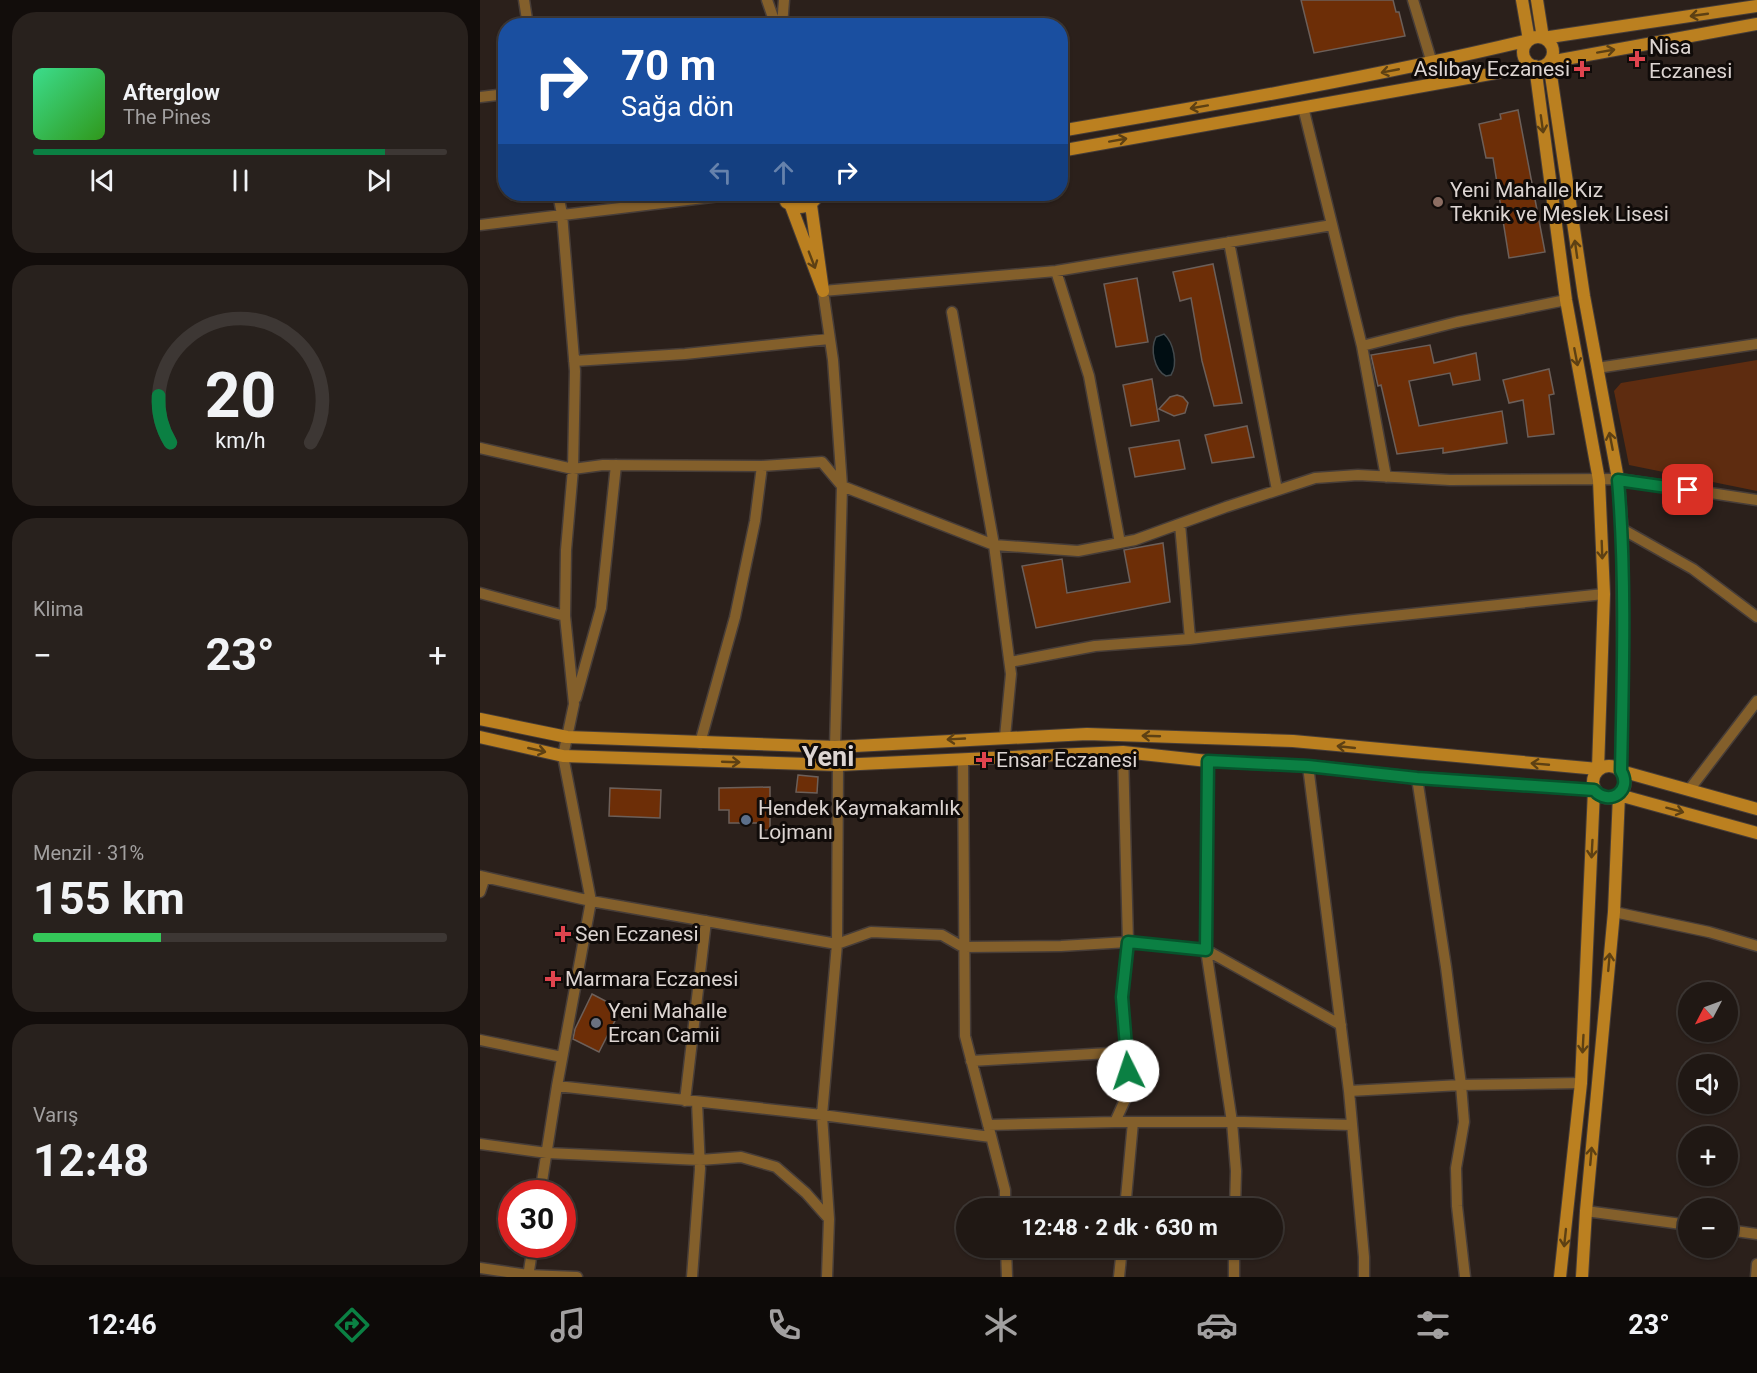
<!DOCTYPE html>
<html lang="tr">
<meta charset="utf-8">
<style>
:root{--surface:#201814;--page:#28211d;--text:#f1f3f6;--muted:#a2a0a0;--line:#3d3734;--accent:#0b8043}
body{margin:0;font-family:Roboto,sans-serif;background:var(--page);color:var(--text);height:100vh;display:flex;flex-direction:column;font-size:22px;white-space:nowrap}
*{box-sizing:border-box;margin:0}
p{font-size:20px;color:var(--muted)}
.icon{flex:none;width:33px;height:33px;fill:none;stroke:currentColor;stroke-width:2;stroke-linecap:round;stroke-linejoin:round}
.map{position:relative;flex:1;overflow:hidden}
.sheet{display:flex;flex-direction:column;gap:12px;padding:12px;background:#120d0b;width:480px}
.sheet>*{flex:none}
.guide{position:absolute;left:18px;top:18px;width:570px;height:183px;border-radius:24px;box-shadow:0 2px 4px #0004,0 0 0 2px var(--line);background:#1a4fa0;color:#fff;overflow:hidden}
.needle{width:39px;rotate:229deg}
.fabs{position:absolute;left:1198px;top:982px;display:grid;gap:12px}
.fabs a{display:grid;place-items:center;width:60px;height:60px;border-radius:50%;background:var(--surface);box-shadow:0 2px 4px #0004,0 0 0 2px var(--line);font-size:30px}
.speed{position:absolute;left:18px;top:1180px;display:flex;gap:12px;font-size:30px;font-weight:700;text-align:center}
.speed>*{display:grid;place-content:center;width:78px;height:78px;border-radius:50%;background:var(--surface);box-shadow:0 2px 4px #0004,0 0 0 2px var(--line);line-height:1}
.speed .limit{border:9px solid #d22;background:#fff;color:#111}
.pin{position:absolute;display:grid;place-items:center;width:51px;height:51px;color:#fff;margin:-26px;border-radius:12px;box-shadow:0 3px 9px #0006}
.me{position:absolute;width:66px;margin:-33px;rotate:356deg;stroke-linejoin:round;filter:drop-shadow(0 0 4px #0008)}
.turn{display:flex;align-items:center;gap:21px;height:126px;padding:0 24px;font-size:27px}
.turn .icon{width:78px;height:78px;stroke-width:2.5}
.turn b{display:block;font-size:42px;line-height:51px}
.lanes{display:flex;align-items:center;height:57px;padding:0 24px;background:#0003;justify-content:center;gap:30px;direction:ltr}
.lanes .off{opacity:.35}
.big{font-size:45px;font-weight:700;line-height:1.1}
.sheet .tile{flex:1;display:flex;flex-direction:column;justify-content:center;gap:9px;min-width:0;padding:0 21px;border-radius:24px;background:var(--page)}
.sheet .dial{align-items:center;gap:0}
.dial svg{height:156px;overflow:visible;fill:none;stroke:var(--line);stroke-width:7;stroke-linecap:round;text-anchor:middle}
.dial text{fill:var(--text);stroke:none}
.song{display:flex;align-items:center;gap:18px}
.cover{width:72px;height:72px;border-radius:9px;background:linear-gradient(135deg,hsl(150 70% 55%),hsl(110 70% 35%))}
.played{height:6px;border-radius:3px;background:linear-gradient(90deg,var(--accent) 85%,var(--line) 85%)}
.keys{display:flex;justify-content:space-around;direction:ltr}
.heat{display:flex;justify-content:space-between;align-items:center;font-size:33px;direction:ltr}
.charge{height:9px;border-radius:4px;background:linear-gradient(90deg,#34c759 31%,var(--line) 0)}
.trip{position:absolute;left:476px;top:1198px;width:327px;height:60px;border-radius:30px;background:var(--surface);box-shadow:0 2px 4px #0004,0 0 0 2px var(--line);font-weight:700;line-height:60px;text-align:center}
.tab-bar{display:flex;height:96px;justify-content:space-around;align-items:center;background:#0d0a08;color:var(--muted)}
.tab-bar .icon{width:42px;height:42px}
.tab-bar .on{color:var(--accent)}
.tab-bar b{font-size:27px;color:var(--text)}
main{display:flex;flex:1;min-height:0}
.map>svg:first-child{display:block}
.green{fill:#5e2c10}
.water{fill:#010e13;stroke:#43494c;stroke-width:1.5}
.building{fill:#6d2e07;stroke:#6c5f59;stroke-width:1.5}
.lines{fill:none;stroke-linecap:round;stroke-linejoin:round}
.minor-casing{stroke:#473d38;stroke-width:13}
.secondary-casing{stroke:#473d38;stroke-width:14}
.minor{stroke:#835f2b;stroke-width:10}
.secondary{stroke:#bb8020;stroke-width:12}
.oneway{stroke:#5d4013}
.route-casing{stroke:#07532c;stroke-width:15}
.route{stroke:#0b8043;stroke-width:10}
.health-dot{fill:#e0444e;stroke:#100b09;stroke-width:2}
.education-dot{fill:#8d6e63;stroke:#100b09;stroke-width:2}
.service-dot{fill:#5c6f8a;stroke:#100b09;stroke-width:2}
.worship-dot{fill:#6b7280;stroke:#100b09;stroke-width:2}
.labels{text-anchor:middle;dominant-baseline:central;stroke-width:6;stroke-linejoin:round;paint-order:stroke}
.poi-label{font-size:21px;fill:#dcd4d1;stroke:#100b09;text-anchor:start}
.district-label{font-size:27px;font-weight:bold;fill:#dcd4d1;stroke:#100b09}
</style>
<main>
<section class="sheet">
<div class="tile">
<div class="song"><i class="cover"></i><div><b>Afterglow</b><p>The Pines</p></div></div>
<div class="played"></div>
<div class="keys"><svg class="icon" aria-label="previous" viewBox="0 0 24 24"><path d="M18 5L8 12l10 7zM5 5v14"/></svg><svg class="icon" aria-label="pause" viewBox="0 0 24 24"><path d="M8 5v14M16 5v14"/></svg><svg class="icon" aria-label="next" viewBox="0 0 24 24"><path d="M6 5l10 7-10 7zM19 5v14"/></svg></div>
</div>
<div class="tile dial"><svg viewBox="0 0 100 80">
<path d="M14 69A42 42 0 1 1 86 69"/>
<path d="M14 69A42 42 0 0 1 8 45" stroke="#0b8043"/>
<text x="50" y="56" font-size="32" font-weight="700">20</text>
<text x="50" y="72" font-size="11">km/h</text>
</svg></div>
<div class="tile"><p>Klima</p>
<div class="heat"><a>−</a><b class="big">23°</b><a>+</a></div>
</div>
<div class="tile"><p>Menzil · 31%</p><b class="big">155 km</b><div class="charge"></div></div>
<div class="tile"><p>Varış</p><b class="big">12:48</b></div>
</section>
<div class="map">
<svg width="1277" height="1277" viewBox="0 0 1277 1277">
<rect width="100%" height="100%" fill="#2b201b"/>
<path class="green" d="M1277,360V491L1149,465L1134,391L1141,383Z"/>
<path class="water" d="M684,334C694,343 698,364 691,375L686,376C674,370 670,349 676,337Z"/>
<path class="building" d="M821,0H913L916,12H919L925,36L834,53Z
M1038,110L1065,252L1029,258L1013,158H1006L999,124L1021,119L1020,114Z
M733,264L762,403L734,406L722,361L711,298L700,301L693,272Z
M657,278L668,342L636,347L624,284Z
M950,345L954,363L996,353L1000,380L973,385L970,373L929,381L939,426L1022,411L1027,443L963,453V448L917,454L901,385L898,386L891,355Z
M1069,369L1074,394L1069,395L1074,434L1048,437L1043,400L1029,403L1023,380Z
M672,379L679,421L651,426L643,385Z
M697,395L703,397L708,403L705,413L694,416L679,409L690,397Z
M767,426L774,457L732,463L725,435Z
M699,440L705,469L655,477L649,448Z
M683,543L690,602L556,628L542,566L582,559L587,593L650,582L644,550Z
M318,775L338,777L337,793L316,792Z
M290,787V830H278V823H249V810H239V788Z
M130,788L181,790L180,818L129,816Z
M112,994L141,1009L119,1052L93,1039L95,1029Z"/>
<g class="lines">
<g class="minor-casing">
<path id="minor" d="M44,0L48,26
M287,0L296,26
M933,0L952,63
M302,26L304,0
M0,97L26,94
M823,107L882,346
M0,225L240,196
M749,242L797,490
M576,271L609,376L640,543
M472,312L514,545L531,674L525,737
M94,361L205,354L349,339
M1117,368L1277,344
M0,448L93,469L123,465L282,466L342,462L362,486L514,545L598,551L655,540L746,507L835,478L878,475L970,480L1138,479L1277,500
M906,477L882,346L977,322L1086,300
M700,524L710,639
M1142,529L1213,569L1277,617
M0,593L85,616
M530,662L615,646L710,639L874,620L1124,594
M96,698L121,608L136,465
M220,743L255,617L275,521L282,466
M483,761L485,1036L525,1190V1209
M728,761L726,950L752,1122L756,1171L755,1209
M828,766L869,1091L884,1257V1277
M937,778L966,967L981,1085L984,1122L976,1168L977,1206L985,1277
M1209,790L1277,701
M0,876L111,901L357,944L391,932L462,935L483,947L581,946L648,942L726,950L861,1025
M0,892L5,877
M1134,912L1229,932L1277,946
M0,1040L82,1057
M491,1061L646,1052
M77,1086L342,1115L511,1137
M869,1091L981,1085L1101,1083
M205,1101L226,921
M635,1122H764L872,1125
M508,1125L635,1122L649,1091L642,997L648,942L643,752
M0,1144L67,1153L220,1160L261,1157L296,1167L326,1193L349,1219
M60,1194L77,1086L111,901L83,756L94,704L85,616L86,550L93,469L95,371L82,214L78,194
M645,1209L653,1122
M1106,1211L1209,1225
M1248,1230L1277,1234
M526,1248L527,1277
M0,1268L48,1275L97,1277
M48,1277L53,1245
M212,1277L220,1169L217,1102
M347,1277L349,1219L342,1115L357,944L358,765L355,747L362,486L353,360L343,291L576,271L852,225
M639,1277L642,1248
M754,1277V1248
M1276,1277L1277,1264"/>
</g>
<g class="secondary-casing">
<path id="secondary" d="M1057,0L1063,38L1277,6
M1277,24L1069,62L1104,296L1138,479L1142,529L1143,671L1141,771L1277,809
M1043 52a15 15 0 1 1 30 0a15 15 0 1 1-30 0Z
M580,131C738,104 894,77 1049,40L1042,0
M250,194L240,196H302
M306,202C319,211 332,207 339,194
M311,206L343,291L331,205
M0,719L87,737L355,747L607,734L813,741L1118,769L1124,594L1119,480L1086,300L1055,66L580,151
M0,737L83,756L358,765L643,752L728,761L828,766L937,778L1114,790L1101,1083L1080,1277
M1113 782a16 16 0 1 1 32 0a16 16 0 1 1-32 0Z
M1102,1277L1106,1211L1134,912L1139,795L1277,833"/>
</g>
<use href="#minor" class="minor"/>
<use href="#secondary" class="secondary"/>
</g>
<defs><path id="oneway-shaft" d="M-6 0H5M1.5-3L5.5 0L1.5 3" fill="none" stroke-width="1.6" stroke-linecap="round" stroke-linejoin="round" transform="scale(1.5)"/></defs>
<g class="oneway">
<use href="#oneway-shaft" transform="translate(1219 15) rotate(172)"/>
<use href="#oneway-shaft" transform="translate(1126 51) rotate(-10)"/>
<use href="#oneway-shaft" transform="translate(910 71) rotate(169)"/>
<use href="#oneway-shaft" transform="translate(719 107) rotate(170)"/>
<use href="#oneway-shaft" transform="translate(1062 124) rotate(82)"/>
<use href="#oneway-shaft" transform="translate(638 140) rotate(-10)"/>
<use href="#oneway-shaft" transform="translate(1096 249) rotate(-98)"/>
<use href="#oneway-shaft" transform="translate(332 260) rotate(69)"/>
<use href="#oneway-shaft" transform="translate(1096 357) rotate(79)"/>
<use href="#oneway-shaft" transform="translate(1131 441) rotate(-101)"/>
<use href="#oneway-shaft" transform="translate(1122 550) rotate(88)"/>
<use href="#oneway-shaft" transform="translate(671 736) rotate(-178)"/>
<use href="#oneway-shaft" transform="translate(476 739) rotate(177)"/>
<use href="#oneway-shaft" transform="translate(866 747) rotate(-174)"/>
<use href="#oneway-shaft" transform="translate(57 750) rotate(13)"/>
<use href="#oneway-shaft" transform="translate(251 762) rotate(2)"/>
<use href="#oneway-shaft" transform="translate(1060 764) rotate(-175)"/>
<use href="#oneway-shaft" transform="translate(1195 810) rotate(15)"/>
<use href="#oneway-shaft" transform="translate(1112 849) rotate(93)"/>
<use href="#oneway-shaft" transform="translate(1129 962) rotate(-85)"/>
<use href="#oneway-shaft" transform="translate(1103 1044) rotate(93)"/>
<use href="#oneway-shaft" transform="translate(1111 1156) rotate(-85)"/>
<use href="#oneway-shaft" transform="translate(1085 1238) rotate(96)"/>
</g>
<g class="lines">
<g class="route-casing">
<path id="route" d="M648,1071L642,997L648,942L726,950L728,761L828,766L937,778L1114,790C1129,807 1153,791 1141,771C1143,674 1146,576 1138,480L1208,490"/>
</g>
<use href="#route" class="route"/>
</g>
<g class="health-dot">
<path d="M1154 50h6v6h6v6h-6v6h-6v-6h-6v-6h6z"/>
<path d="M1099 60h6v6h6v6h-6v6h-6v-6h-6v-6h6z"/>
<path d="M501 751h6v6h6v6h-6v6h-6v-6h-6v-6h6z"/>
<path d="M80 925h6v6h6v6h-6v6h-6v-6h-6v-6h6z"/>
<path d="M70 970h6v6h6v6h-6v6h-6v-6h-6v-6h6z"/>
</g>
<circle class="education-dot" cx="958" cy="202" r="6"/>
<circle class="service-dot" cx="266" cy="820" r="6"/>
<circle class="worship-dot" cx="116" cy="1023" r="6"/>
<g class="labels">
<g class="poi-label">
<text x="1169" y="47">Nisa<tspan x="1169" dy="24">Eczanesi</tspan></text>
<text x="1090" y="69" text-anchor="end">Aslıbay Eczanesi</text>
<text x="970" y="190">Yeni Mahalle Kız<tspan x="970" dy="24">Teknik ve Meslek Lisesi</tspan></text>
<text x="516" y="760">Ensar Eczanesi</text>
<text x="278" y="808">Hendek Kaymakamlık<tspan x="278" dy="24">Lojmanı</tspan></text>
<text x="95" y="934">Sen Eczanesi</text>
<text x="85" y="979">Marmara Eczanesi</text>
<text x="128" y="1011">Yeni Mahalle<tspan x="128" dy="24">Ercan Camii</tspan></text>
</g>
<g class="district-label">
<text x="348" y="757">Yeni</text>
</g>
</g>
</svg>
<div class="fabs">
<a><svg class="needle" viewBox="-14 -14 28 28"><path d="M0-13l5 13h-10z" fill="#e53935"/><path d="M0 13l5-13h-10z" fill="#a2a0a0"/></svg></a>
<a><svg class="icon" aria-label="sound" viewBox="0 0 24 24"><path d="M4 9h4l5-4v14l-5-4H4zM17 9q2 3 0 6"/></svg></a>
<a>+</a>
<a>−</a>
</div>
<div class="speed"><div class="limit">30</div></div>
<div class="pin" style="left:1208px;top:490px;background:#d93025"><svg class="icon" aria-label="arrive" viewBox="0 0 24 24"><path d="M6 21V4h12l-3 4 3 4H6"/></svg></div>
<svg class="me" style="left:648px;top:1071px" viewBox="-20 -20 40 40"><circle r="19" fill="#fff"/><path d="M0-13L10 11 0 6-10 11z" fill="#0b8043"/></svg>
<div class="trip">12:48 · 2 dk · 630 m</div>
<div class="guide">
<div class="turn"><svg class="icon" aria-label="right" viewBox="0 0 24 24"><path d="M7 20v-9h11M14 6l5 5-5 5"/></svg><div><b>70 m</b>Sağa dön</div></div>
<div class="lanes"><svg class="icon off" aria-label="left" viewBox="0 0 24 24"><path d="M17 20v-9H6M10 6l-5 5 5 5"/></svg><svg class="icon off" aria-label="ahead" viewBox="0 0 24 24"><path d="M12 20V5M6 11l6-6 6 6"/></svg><svg class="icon" aria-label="right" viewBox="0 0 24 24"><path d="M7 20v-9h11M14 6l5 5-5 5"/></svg></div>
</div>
</div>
</main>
<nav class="tab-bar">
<b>12:46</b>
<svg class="icon on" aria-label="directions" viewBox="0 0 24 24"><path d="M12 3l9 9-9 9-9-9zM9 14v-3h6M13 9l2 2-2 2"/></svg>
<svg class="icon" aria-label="music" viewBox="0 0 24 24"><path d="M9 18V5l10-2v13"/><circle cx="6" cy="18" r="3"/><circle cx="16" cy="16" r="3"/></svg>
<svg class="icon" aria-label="phone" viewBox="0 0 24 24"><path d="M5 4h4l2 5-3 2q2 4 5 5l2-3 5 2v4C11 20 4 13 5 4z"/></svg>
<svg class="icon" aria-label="climate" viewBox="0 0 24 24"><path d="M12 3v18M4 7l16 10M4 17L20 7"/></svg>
<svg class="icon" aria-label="car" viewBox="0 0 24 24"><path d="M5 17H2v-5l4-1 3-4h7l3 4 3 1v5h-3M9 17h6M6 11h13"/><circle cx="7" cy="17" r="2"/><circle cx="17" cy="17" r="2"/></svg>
<svg class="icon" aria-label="filters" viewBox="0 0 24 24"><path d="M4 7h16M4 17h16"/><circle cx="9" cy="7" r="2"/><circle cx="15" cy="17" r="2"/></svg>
<b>23°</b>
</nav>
